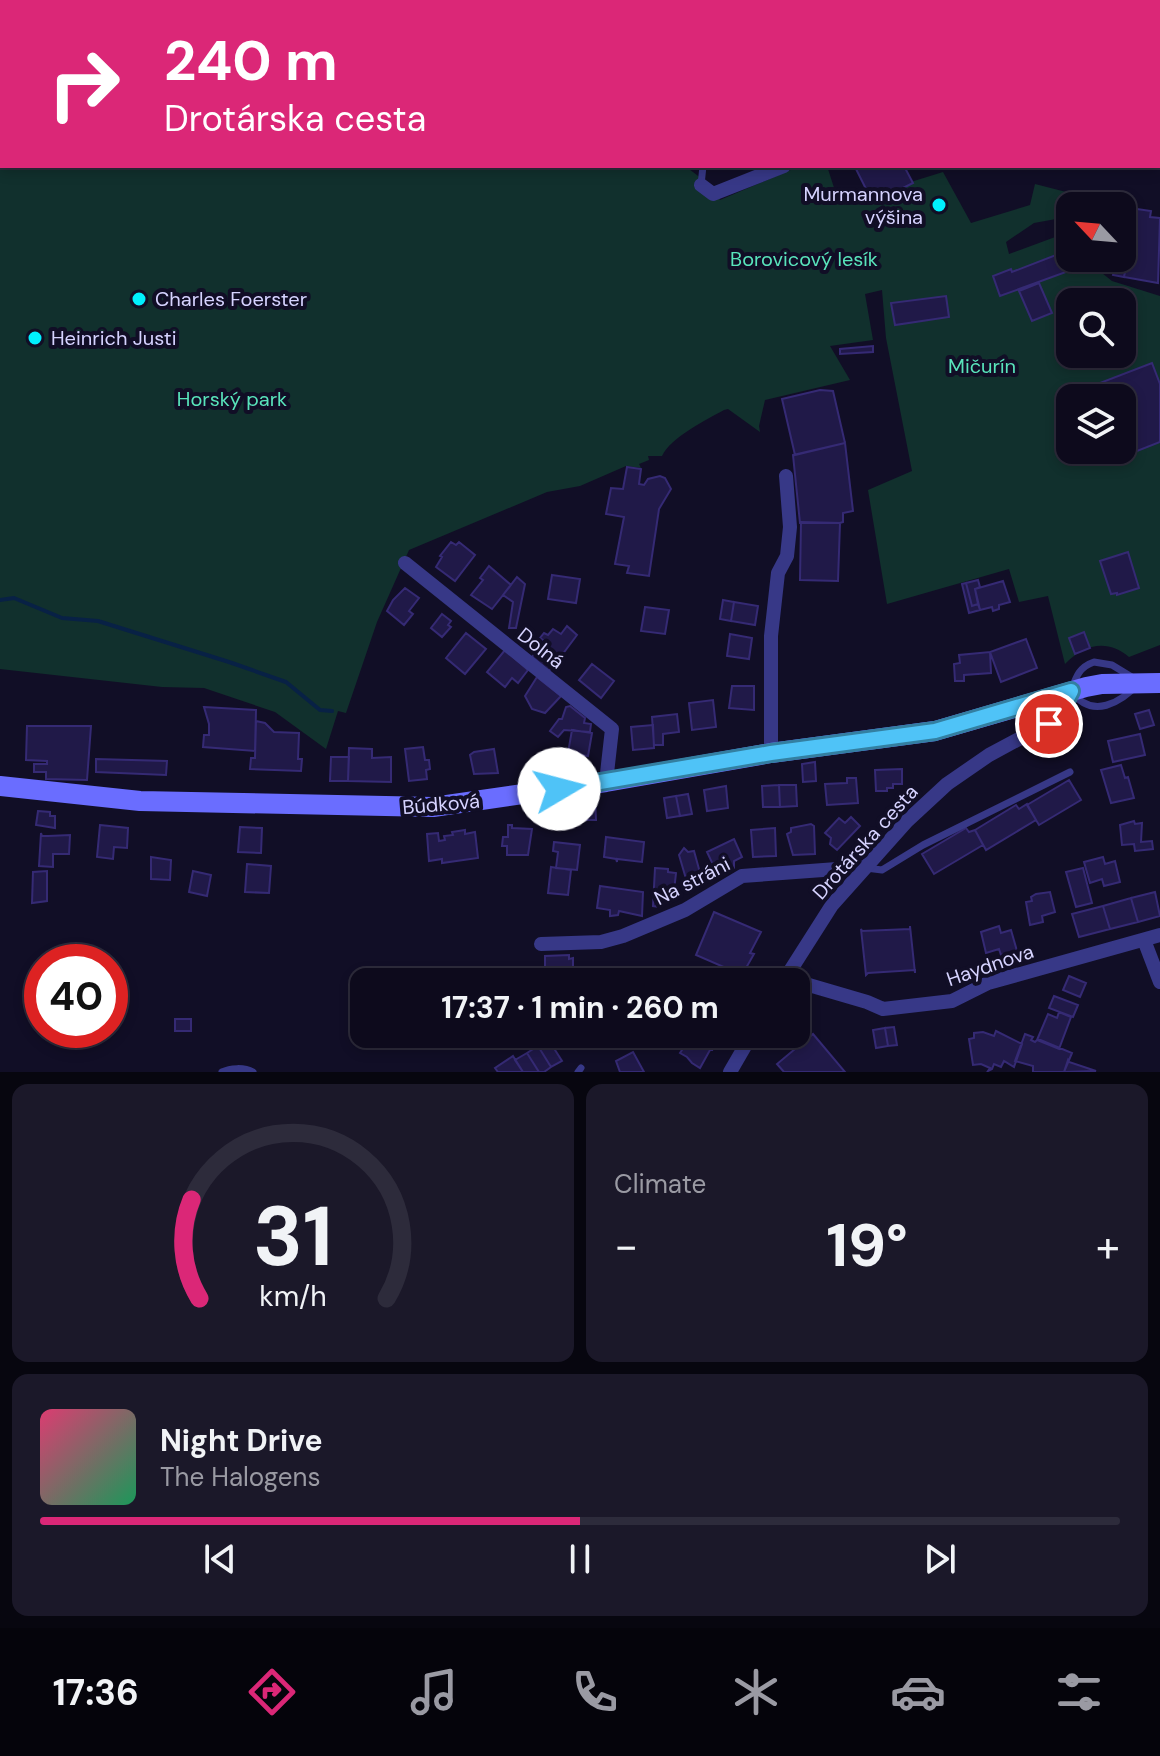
<!DOCTYPE html>
<meta charset="utf-8">
<style>
:root{--surface:#0d0a1c;--page:#1b1829;--text:#f1f3f6;--muted:#9a9aa3;--line:#2d2b3b;--accent:#db2777}
body{margin:0;font-family:"DM Sans",sans-serif;background:var(--page);color:var(--text);height:100vh;display:flex;flex-direction:column;font-size:30px;white-space:nowrap}
*{box-sizing:border-box;margin:0}
p{font-size:26px;color:var(--muted)}
.icon{flex:none;width:44px;height:44px;fill:none;stroke:currentColor;stroke-width:2;stroke-linecap:round;stroke-linejoin:round}
.map{position:relative;height:1072px;overflow:hidden}
.drawer{display:flex;flex-direction:column;gap:12px;padding:12px;background:#07060f;flex:1}
.drawer>*{flex:none}
.top-card{position:absolute;left:0px;top:0px;width:1160px;height:168px;box-shadow:0 4px 12px #0003,0 0 0 2px var(--line);background:#db2777;color:#fff;overflow:hidden}
.needle{width:52px;rotate:296deg}
.fabs{position:absolute;left:1056px;top:192px;display:grid;gap:16px}
.fabs a{display:grid;place-items:center;width:80px;height:80px;border-radius:16px;background:var(--surface);box-shadow:0 4px 12px #0003,0 0 0 2px var(--line);font-size:40px}
.speed{position:absolute;left:24px;top:944px;display:flex;gap:16px;font-size:40px;font-weight:700;text-align:center}
.speed>*{display:grid;place-content:center;width:104px;height:104px;border-radius:50%;background:var(--surface);box-shadow:0 4px 12px #0003,0 0 0 2px var(--line);line-height:1}
.speed .limit{border:12px solid #d22;background:#fff;color:#111}
.pin{position:absolute;display:grid;place-items:center;width:68px;height:68px;color:#fff;margin:-34px;border:4px solid #fff;border-radius:50%;box-shadow:0 2px 8px #0007}
.me{position:absolute;width:88px;margin:-44px;rotate:82deg;stroke-linejoin:round;filter:drop-shadow(0 0 6px #0008)}
.turn{display:flex;align-items:center;gap:28px;height:168px;padding:0 32px;font-size:36px}
.turn .icon{width:104px;height:104px;stroke-width:2.5}
.turn b{display:block;font-size:56px;line-height:68px}
.big{font-size:60px;font-weight:700;line-height:1.1}
.drawer .card{flex:1;display:flex;flex-direction:column;justify-content:center;gap:12px;min-width:0;padding:0 28px;border-radius:16px;background:var(--page)}
.drawer .dial{align-items:center;gap:0}
.dial svg{height:208px;overflow:visible;fill:none;stroke:var(--line);stroke-width:7;stroke-linecap:round;text-anchor:middle}
.dial text{fill:var(--text);stroke:none}
.song{display:flex;align-items:center;gap:24px}
.cover{width:96px;height:96px;border-radius:12px;background:linear-gradient(135deg,hsl(340 70% 55%),hsl(150 70% 35%))}
.played{height:8px;border-radius:4px;background:linear-gradient(90deg,var(--accent) 50%,var(--line) 50%)}
.keys{display:flex;justify-content:space-around;direction:ltr}
.heat{display:flex;justify-content:space-between;align-items:center;font-size:44px;direction:ltr}
.drawer .tiles{flex:1;display:grid;gap:12px;grid-template-columns:1fr 1fr}
.card:last-child{grid-column:span 2}
.trip{position:absolute;left:350px;top:968px;width:460px;height:80px;border-radius:16px;background:var(--surface);box-shadow:0 4px 12px #0003,0 0 0 2px var(--line);font-weight:700;line-height:80px;text-align:center}
.dock{display:flex;height:128px;justify-content:space-around;align-items:center;background:#05040b;color:var(--muted)}
.dock .icon{width:56px;height:56px}
.dock .current{color:var(--accent)}
.dock b{font-size:36px;color:var(--text)}
.map>svg:first-child{display:block}
.green{fill:#11302d;fill-rule:evenodd}
.lines{fill:none;stroke-linecap:round;stroke-linejoin:round}
.stream{stroke:#082145;stroke-width:4}
.building{fill:#201948;stroke:#352a74;stroke-width:2}
.lane{stroke:#373887;stroke-width:7}
.street{stroke:#373887;stroke-width:14}
.secondary{stroke:#6a6dff;stroke-width:20}
.route-casing{stroke:#337fa1;stroke-width:20}
.route{stroke:#4fc3f7;stroke-width:14}
.poi-dot{fill:#00f0fe;stroke:#110e26;stroke-width:3}
.labels{text-anchor:middle;dominant-baseline:central;stroke-width:8;stroke-linejoin:round;paint-order:stroke}
.poi-label{font-size:20px;fill:#d6d3ff;stroke:#110e26;text-anchor:start}
.park-label{font-size:20px;fill:#59e4bb;stroke:#110e26}
.street-label{font-size:20px;fill:#d6d3ff;stroke:#110e26}
</style>
<div class="map">
<svg width="1160" height="1072" viewBox="0 0 1160 1072">
<rect width="100%" height="100%" fill="#110e26"/>
<path class="green" d="M0,0L568,2H2V166H685L714,188L720,200L800,166H827L838,200L843,203L943,172L971,223L1030,205L1035,184L1074,194L1067,217L1034,223L1006,242L1009,254L1066,233L1070,242V258H1083L1112,281L1160,296V645L1129,657C1107,638 1083,645 1065,664L1048,596L1019,602L1009,569L887,604L868,490L912,471L886,338L882,290L865,294L873,340L830,346L850,380L765,400L759,426L760,432L728,409L724,410C706,420 671,437 662,456H648L649,460L639,464L641,468L626,466L580,486L547,492L409,550L377,622L346,713L338,711L326,749L275,712L204,688L162,687L0,669ZM1070,302H1122V354H1070ZM1070,398H1122V450H1070Z"/>
<g class="lines">
<path class="stream" d="M0,600L14,598L62,618L98,621L229,662L286,682L320,710L332,711"/>
</g>
<path class="building" d="M904,166L913,183L873,203L855,167Z
M1122,206L1137,209L1124,277L1113,275L1116,258H1122Z
M1137,209L1151,211L1150,217L1160,218L1158,283L1124,277Z
M1069,250L1070,258H1073L1077,268L1000,296L993,276L1011,269L1012,272Z
M1039,283L1052,313L1032,321L1019,291Z
M946,296L949,317L895,325L891,303Z
M873,346V352L840,354V349Z
M1152,363L1160,384V442L1132,453L1127,442L1122,444V398H1096L1092,386Z
M820,390L833,391L845,443L795,455L782,399Z
M845,443L853,511L843,513V522L840,523H800L793,455Z
M627,467L641,469L639,484L644,485L648,479L660,476L665,478L671,489L659,509L649,576L627,573L629,566L615,564L624,517L606,514L611,488L623,489Z
M801,522L840,523L838,581L800,580Z
M451,542L456,545L459,542L475,555L455,581L436,567L442,557L440,556Z
M1128,552L1139,588L1117,595V593L1111,594L1100,561Z
M489,566L511,585L492,609L471,595L483,580L480,578Z
M552,575L580,579L576,603L548,599Z
M517,577L525,584L516,628H509L513,602L503,595Z
M978,580L980,587L975,589L978,604L972,606L966,583Z
M1003,581L1010,602L999,605V609L993,611L992,607L980,610L975,589Z
M966,583L972,606L978,604L980,610L969,613L962,584Z
M405,588L419,598L409,611L413,614L404,625L387,611L393,600Z
M723,600L734,602L731,621L720,619Z
M734,602L758,606L755,625L731,621Z
M645,607L669,610L665,634L641,631Z
M442,614L451,621L448,625L451,627L442,637L431,628Z
M567,626L577,635L556,663L537,649L543,640L540,638L544,633L548,635L553,629L561,634Z
M1084,632L1090,648L1075,654L1069,638Z
M466,633L486,649L465,674L446,658Z
M730,634L752,638L749,659L727,656Z
M1026,639L1037,668L1001,682L990,652Z
M539,648L556,661L549,671L532,657Z
M505,650L528,670L518,683L512,678L505,687L487,672Z
M990,652L991,673L964,675V681H955L954,664L960,663L959,655Z
M592,664L614,681L601,698L579,680Z
M537,677L561,696L545,713L532,709L525,696Z
M732,686H754V710L729,708Z
M713,700L716,727L692,730L689,703Z
M570,706L585,718L584,723L591,724L590,732L564,730L558,737L550,731L559,719H562L566,707Z
M204,707L256,710L255,751L203,747L204,735H209V724Z
M1149,710L1154,725L1140,729L1135,714Z
M677,714L679,732L663,734V745H654L652,717Z
M256,721L265,723L274,732L299,733L298,759H302L301,771L250,769L251,758H255Z
M653,725L654,748L633,750L631,727Z
M27,726H91L87,780L46,779V772H34V764H47V761L26,760Z
M572,730L592,733L588,756L568,753Z
M1140,734L1145,755L1113,762L1108,741Z
M423,747L425,760H429L430,769L426,770L427,779L409,781L405,749Z
M349,748L372,749V758L391,757V782L348,781Z
M494,749L498,773L474,774L470,755L474,752Z
M349,757L348,781H330L331,757Z
M96,759L167,761L166,775L96,772Z
M815,762L816,781L803,782L802,764Z
M1121,765L1125,778L1128,777L1134,798L1111,803L1101,770Z
M902,769V784H893V788H887V791H876L875,770Z
M847,778H856L858,803L827,805L825,784L847,783Z
M1069,780L1081,800L1039,825L1027,805Z
M779,785H796L797,806L780,807Z
M779,785L780,807H763L762,786Z
M726,786L728,808L707,811L704,790Z
M688,794L692,814L680,816L676,796Z
M676,796L680,816L667,818L664,798Z
M595,797L596,820H585L587,798Z
M1027,804L1036,820L986,850L975,830L1016,805L1019,809Z
M38,811L50,812V816H55V828L36,825Z
M851,817L860,826L837,850L830,844L831,838L825,833L839,818L845,823Z
M1134,821L1135,824L1142,823L1141,842L1152,841L1153,849L1135,851L1134,844L1122,845L1120,825Z
M811,824L814,826L815,854L793,855L787,834L791,832V828Z
M100,825L128,828L127,848L114,847L113,859L97,857Z
M508,825H512V828L532,829L528,855H507V846H502L503,837H508Z
M240,827L262,828L261,853L238,852Z
M775,828L776,856L753,857L751,830Z
M966,828L969,832L975,830L983,845L934,874L922,854Z
M465,830V834L475,832L478,858L442,863V859L429,861L427,834L438,833L439,841L445,840L444,836L453,835L452,832Z
M41,833L42,836H48L70,835L69,854H53V867L39,866Z
M606,837L644,842L642,862L617,859V862L616,859L604,857Z
M734,839L742,857L734,861V868L728,871L723,866L715,869L707,852Z
M554,842L580,845L577,870L556,868L558,852L553,851Z
M684,848L688,852L694,851L702,880L695,882L696,887L689,889L679,855Z
M151,857L171,860L170,880L151,879Z
M1103,857L1105,864L1115,861L1120,882L1104,886L1102,879L1090,883L1084,862Z
M247,864L271,866L269,893L245,892Z
M551,867L571,870L568,895L548,893Z
M655,868L668,869V872L676,873L673,900L661,902V907L653,906Z
M1083,868L1092,903L1076,907L1066,872Z
M47,871V901L32,903L33,872Z
M193,871L211,875L207,896L189,892Z
M600,886L643,892L642,916L619,911L618,915L610,916V910L597,908Z
M1050,892L1055,912L1042,916L1043,922L1030,925L1026,902L1032,901L1031,897L1036,894Z
M1155,892L1160,916L1138,922L1131,898Z
M1131,898L1138,922L1110,929L1103,906Z
M1103,906L1110,929L1079,937L1072,914Z
M714,912L761,932L750,953L754,954L742,975L696,955Z
M910,926L915,973V970L868,973L866,975L861,929L862,931L910,929Z
M999,926L1001,933L1011,930L1017,951L1001,955L999,949L986,953L981,932Z
M569,955V959L573,958V967L576,968L573,982H545V956Z
M1069,976L1086,983L1080,997L1063,990Z
M1054,996L1078,1005L1073,1017L1049,1008Z
M1059,1012L1071,1017L1059,1049L1037,1040L1048,1014L1057,1018Z
M175,1019H191V1031H175Z
M894,1027L897,1045L888,1046L885,1028Z
M885,1028L888,1046L876,1048L873,1030Z
M996,1031L1022,1044L1014,1067L1004,1061L1001,1067L994,1064L992,1069L988,1071L990,1068L981,1064L973,1065L969,1039L974,1038V1033L983,1032L994,1036Z
M675,1034H684L713,1050H710L700,1068L692,1063L687,1057L680,1053L682,1050L677,1046L676,1042L667,1037L673,1038Z
M684,1034H713L707,1046L713,1050Z
M813,1034L845,1072H784L777,1064Z
M1025,1034L1033,1037L1031,1040L1035,1042L1038,1039L1072,1053L1064,1072H1033V1066L1015,1061Z
M548,1039L562,1061L551,1067L538,1046Z
M538,1046L551,1067L544,1072H539L527,1053Z
M633,1052L644,1072H620L616,1061Z
M527,1053L539,1072H523L515,1060Z
M513,1056L523,1072H498L495,1068Z
M1068,1060L1069,1062L1096,1071L1064,1072Z"/>
<g class="lines">
<path class="lane" d="M716,2V0
M701,185L703,166
M1094,662L1112,665L1140,682C1121,703 1092,720 1071,691C1076,677 1079,667 1094,662Z
M866,868L882,870L923,845L1070,772
M222,1072C230,1068 244,1067 253,1072
M578,1072L581,1068"/>
<path class="street" d="M1158,125H1160
M701,185L713,194L784,166
M405,563L612,729L606,782
M771,753V636L778,573L787,556L790,527L786,476
M1144,940L1160,982
M541,944L601,942L623,936L685,910L742,876L864,867
M785,978L867,1002L883,1009L952,1001L988,983L1160,935
M783,982L832,905L907,821L947,784L989,755L1054,720L1071,691
M730,1072L752,1034"/>
<path class="secondary" d="M0,786L140,801L433,807L606,782L771,753L935,731L1086,687L1102,684L1160,683"/>
</g>
<g class="lines">
<g class="route-casing">
<path id="route" d="M559,789L771,753L935,731L1071,691L1059,714L1049,724"/>
</g>
<use href="#route" class="route"/>
</g>
<g class="poi-dot">
<circle cx="939" cy="205" r="8"/>
<circle cx="139" cy="299" r="8"/>
<circle cx="35" cy="338" r="8"/>
</g>
<g class="labels">
<g class="poi-label">
<text x="923" y="194" text-anchor="end">Murmannova<tspan x="923" dy="23">výšina</tspan></text>
<text x="155" y="299">Charles Foerster</text>
<text x="51" y="338">Heinrich Justi</text>
</g>
<g class="park-label">
<text x="804" y="259">Borovicový lesík</text>
<text x="982" y="366">Mičurín</text>
<text x="232" y="399">Horský park</text>
</g>
<g class="street-label">
<text transform="translate(541 648) rotate(38)">Dolná</text>
<text transform="translate(441 804) rotate(-5)">Búdková</text>
<text transform="translate(865 842) rotate(-48)">Drotárska cesta</text>
<text transform="translate(692 881) rotate(-27)">Na stráni</text>
<text transform="translate(990 965) rotate(-19)">Haydnova</text>
</g>
</g>
</svg>
<div class="fabs">
<a><svg class="needle" viewBox="-14 -14 28 28"><path d="M0-13l5 13h-10z" fill="#e53935"/><path d="M0 13l5-13h-10z" fill="#9a9aa3"/></svg></a>
<a><svg class="icon" aria-label="search" viewBox="0 0 24 24"><circle cx="10" cy="10" r="6"/><path d="M15 15l6 6"/></svg></a>
<a><svg class="icon" aria-label="layers" viewBox="0 0 24 24"><path d="M12 4l9 5-9 5-9-5zM3 14l9 5 9-5"/></svg></a>
</div>
<div class="speed"><div class="limit">40</div></div>
<div class="pin" style="left:1049px;top:724px;background:#d93025"><svg class="icon" aria-label="arrive" viewBox="0 0 24 24"><path d="M6 21V4h12l-3 4 3 4H6"/></svg></div>
<svg class="me" style="left:559px;top:789px" viewBox="-20 -20 40 40"><circle r="19" fill="#fff"/><path d="M0-13L10 11 0 6-10 11z" fill="#4fc3f7"/></svg>
<div class="trip">17:37 · 1 min · 260 m</div>
<div class="top-card">
<div class="turn"><svg class="icon" aria-label="right" viewBox="0 0 24 24"><path d="M7 20v-9h11M14 6l5 5-5 5"/></svg><div><b>240 m</b>Drotárska cesta</div></div>
</div>
</div>
<section class="drawer">
<div class="tiles">
<div class="card dial"><svg viewBox="0 0 100 80">
<path d="M14 69A42 42 0 1 1 86 69"/>
<path d="M14 69A42 42 0 0 1 11 31" stroke="#db2777"/>
<text x="50" y="56" font-size="32" font-weight="700">31</text>
<text x="50" y="72" font-size="11">km/h</text>
</svg></div>
<div class="card"><p>Climate</p>
<div class="heat"><a>−</a><b class="big">19°</b><a>+</a></div>
</div>
<div class="card">
<div class="song"><i class="cover"></i><div><b>Night Drive</b><p>The Halogens</p></div></div>
<div class="played"></div>
<div class="keys"><svg class="icon" aria-label="previous" viewBox="0 0 24 24"><path d="M18 5L8 12l10 7zM5 5v14"/></svg><svg class="icon" aria-label="pause" viewBox="0 0 24 24"><path d="M8 5v14M16 5v14"/></svg><svg class="icon" aria-label="next" viewBox="0 0 24 24"><path d="M6 5l10 7-10 7zM19 5v14"/></svg></div>
</div>
</div>
</section>
<nav class="dock">
<b>17:36</b>
<svg class="icon current" aria-label="directions" viewBox="0 0 24 24"><path d="M12 3l9 9-9 9-9-9zM9 14v-3h6M13 9l2 2-2 2"/></svg>
<svg class="icon" aria-label="music" viewBox="0 0 24 24"><path d="M9 18V5l10-2v13"/><circle cx="6" cy="18" r="3"/><circle cx="16" cy="16" r="3"/></svg>
<svg class="icon" aria-label="phone" viewBox="0 0 24 24"><path d="M5 4h4l2 5-3 2q2 4 5 5l2-3 5 2v4C11 20 4 13 5 4z"/></svg>
<svg class="icon" aria-label="climate" viewBox="0 0 24 24"><path d="M12 3v18M4 7l16 10M4 17L20 7"/></svg>
<svg class="icon" aria-label="car" viewBox="0 0 24 24"><path d="M5 17H2v-5l4-1 3-4h7l3 4 3 1v5h-3M9 17h6M6 11h13"/><circle cx="7" cy="17" r="2"/><circle cx="17" cy="17" r="2"/></svg>
<svg class="icon" aria-label="filters" viewBox="0 0 24 24"><path d="M4 7h16M4 17h16"/><circle cx="9" cy="7" r="2"/><circle cx="15" cy="17" r="2"/></svg>
</nav>
